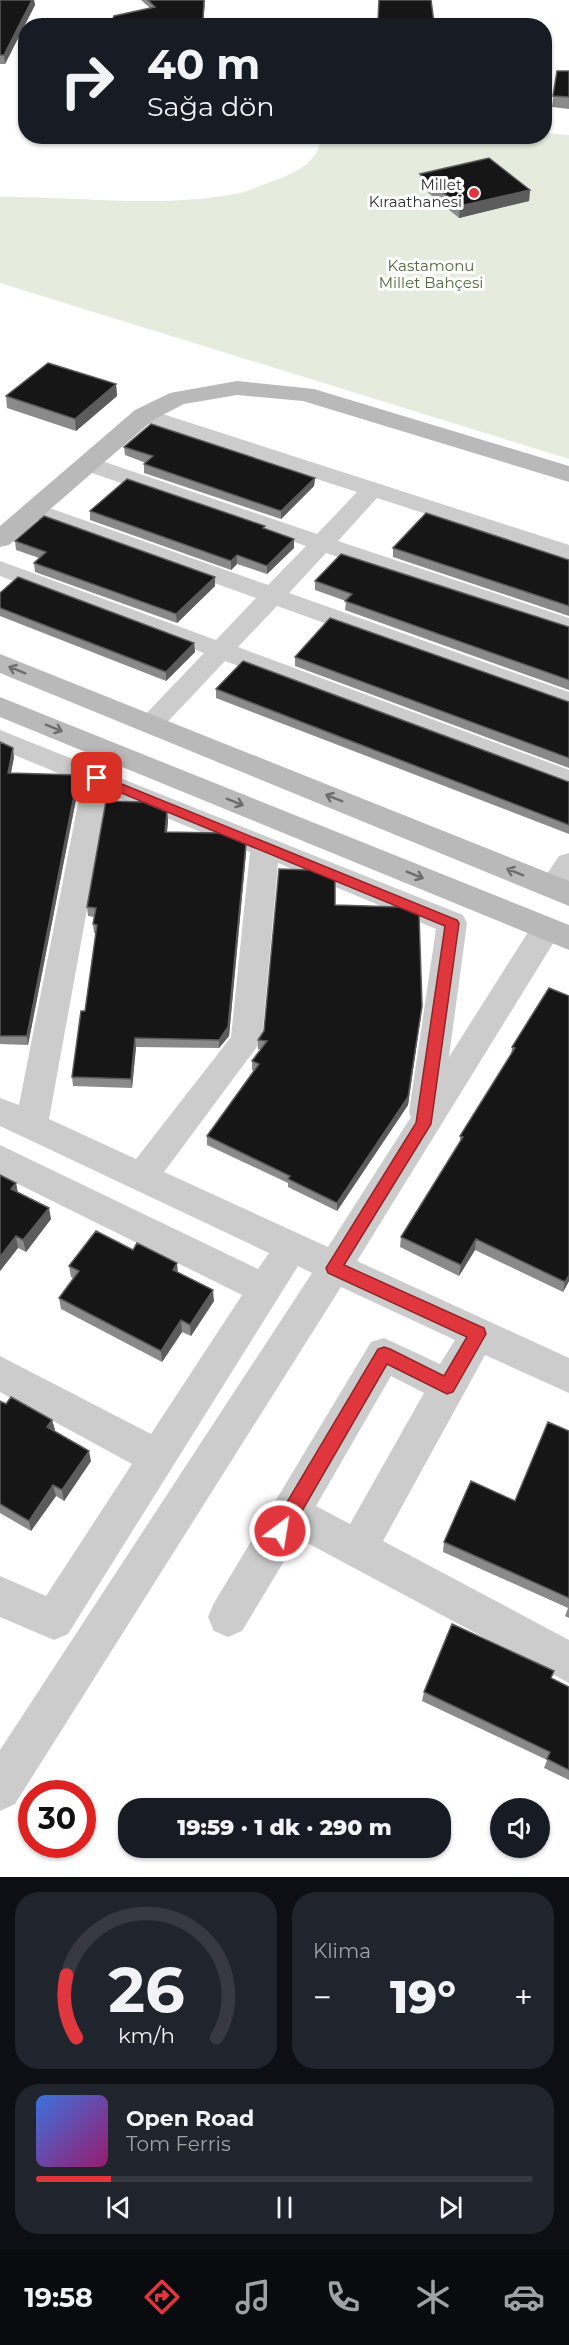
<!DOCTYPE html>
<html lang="tr">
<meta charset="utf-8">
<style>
:root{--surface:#171b24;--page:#20242c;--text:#f1f3f6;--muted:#9ea1a6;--line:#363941;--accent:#e0373e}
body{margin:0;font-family:Montserrat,sans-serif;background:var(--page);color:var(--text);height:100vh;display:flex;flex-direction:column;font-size:22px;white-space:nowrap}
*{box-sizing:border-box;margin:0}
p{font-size:20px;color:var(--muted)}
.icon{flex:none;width:33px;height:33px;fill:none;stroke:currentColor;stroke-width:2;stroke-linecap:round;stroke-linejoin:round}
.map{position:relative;height:1877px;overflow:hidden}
.sheet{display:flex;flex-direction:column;gap:15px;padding:15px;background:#0d0f14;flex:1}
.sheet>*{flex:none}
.banner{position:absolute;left:18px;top:18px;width:534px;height:126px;border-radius:24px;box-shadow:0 2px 4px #0004;background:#171b24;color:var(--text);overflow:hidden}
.buttons{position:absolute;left:490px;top:1798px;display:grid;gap:12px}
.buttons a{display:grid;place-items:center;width:60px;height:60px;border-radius:50%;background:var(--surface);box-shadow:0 2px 4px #0004;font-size:30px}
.speed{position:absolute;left:18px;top:1780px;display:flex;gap:12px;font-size:30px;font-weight:700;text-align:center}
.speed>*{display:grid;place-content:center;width:78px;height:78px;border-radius:50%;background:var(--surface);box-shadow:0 2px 4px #0004;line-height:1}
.speed .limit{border:9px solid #d22;background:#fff;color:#111}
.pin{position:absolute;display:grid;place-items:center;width:51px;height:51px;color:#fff;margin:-26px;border-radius:12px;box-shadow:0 3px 9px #0006}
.me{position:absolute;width:66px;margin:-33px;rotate:31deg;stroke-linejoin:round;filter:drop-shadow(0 0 4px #0008)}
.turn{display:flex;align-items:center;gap:21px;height:126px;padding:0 30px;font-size:27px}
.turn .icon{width:78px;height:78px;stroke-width:2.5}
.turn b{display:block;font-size:42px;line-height:51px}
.big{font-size:45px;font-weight:800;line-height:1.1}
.sheet .card{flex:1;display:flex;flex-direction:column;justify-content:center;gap:9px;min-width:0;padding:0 21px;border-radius:24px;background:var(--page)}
.sheet .dial{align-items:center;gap:0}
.dial svg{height:156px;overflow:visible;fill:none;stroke:var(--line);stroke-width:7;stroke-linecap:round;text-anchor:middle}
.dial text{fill:var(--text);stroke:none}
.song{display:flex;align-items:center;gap:18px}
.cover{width:72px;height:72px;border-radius:9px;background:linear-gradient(135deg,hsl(220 70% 55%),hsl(320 70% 35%))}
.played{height:6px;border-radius:3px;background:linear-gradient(90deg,var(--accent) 15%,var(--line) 15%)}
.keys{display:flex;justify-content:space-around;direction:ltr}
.heat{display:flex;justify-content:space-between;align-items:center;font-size:33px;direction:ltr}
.sheet .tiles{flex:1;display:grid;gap:15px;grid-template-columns:1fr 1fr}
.card:last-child{grid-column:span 2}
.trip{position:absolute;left:118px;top:1798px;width:333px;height:60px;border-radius:24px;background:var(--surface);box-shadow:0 2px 4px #0004;font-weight:800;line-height:60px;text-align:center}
.tab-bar{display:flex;height:96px;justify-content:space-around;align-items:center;background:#090b0e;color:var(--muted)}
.tab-bar .icon{width:42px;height:42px}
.tab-bar .current{color:var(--accent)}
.tab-bar b{font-size:27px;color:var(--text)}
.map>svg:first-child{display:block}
.green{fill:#e5ecde}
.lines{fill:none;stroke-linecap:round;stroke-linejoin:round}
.street{fill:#ccc;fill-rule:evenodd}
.secondary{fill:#b9b9b9;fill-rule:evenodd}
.wall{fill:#8a8a8a}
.shaded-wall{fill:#5c5c5c}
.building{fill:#161616;stroke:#5c5c5c;stroke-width:1.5}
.oneway{stroke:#6d6d6d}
.route{fill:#e0373e;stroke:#922428;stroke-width:1.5}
.poi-dot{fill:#e0373e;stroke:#fff;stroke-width:2}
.labels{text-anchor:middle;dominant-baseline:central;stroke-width:6;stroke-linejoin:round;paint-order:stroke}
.far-poi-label{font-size:15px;fill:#2f2f2f;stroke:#fff;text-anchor:end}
.far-park-label{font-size:15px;fill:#516a3d;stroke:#fff}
</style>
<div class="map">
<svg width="569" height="1877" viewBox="0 0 569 1877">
<rect width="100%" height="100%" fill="#fff"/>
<path class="green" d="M545,133L569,135V459L0,283V197C78,196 163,209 240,193C253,190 266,183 279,179C298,171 321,160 320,137L544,136Z"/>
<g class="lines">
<path class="street" d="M144,408L569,545V560L377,498L338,541L569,618V635L326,553L289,593L569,692V710L277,606L238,647L569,770V789L225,661L160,730L151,733L142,730L138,724L142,718L204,653L0,576V561L216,640L256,598L25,515L21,510L25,505L33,503L41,505L268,585L306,546L80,469L77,464L80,459L88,457L96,459L317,534L357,492L136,420L133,415L136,410Z
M0,730L463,915L467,923L449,1057L535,921L546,918L557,921L561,929L557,937L357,1261L569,1358V1393L485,1355L383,1541L569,1640V1683L298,1538L242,1631L228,1637L214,1631L208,1617L214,1603L371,1342L384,1338L440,1364L455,1340L341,1287L15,1804L0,1811V1750L312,1273L298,1266L68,1634L54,1640L0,1617V1576L46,1596L132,1464L0,1392V1356L151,1434L242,1295L0,1175V1145L258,1269L269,1253L0,1126V1098L19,1105L82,783L0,749ZM108,794L250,852L231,1037L136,1159L49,1119ZM278,863L436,929L409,1112L411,1117L328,1247L164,1172L262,1040ZM391,1376L424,1393L350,1524L316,1506Z
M569,853V886L563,894L553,898L543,894L538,887L559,856Z"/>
<path class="secondary" d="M237,381L314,389L569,466V482L303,401L237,395L184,404L153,420L9,545L0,547V526L135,410L170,393Z
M0,654L569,881V906L0,673Z
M0,697L569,925V950L0,717Z"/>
</g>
<path class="wall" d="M0,0H34L35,5L5,64H0Z
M141,0H205L203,25L150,8Z
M378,21L434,23V26H378Z
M557,71H569V109L552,107Z
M420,174L530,190L529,201L459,218L419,185Z
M116,384L117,396L76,431L7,408L6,396Z
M124,447L315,478L314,486L281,519L144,473V464L146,463L125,455Z
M90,511L266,529L294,539V548L267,574L237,564L231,570L90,520Z
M15,541L215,586L177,623L35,572L34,563L39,558L16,550Z
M393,548L569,560V616L393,557Z
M315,581L569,627V690L345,610L346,601L315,590Z
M0,593L194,643L195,652L166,681L0,616Z
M295,657L569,702V768L295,666Z
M216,689L569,782V834L216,698Z
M0,742L14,757L11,773L78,775L79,784L28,1045L0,1044Z
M167,812L168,821L167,832L246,844V853L229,1036L219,1048L136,1047L132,1088L73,1086L72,1077L85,1011L96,933H94L93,924L94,917L88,916L87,907Z
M335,905L421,1015L408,1105L337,1211L288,1187V1183L207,1145V1136L254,1071L252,1070V1061L261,1049H258V1040L264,1031Z
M569,996V1281L563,1292L475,1250L459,1276L400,1247L401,1237L460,1142V1136L511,1056L512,1047Z
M16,1183L18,1193L51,1219L26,1252L18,1248L0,1271Z
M69,1266L178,1272L214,1301L191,1336L182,1332L162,1362L61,1309L59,1298L73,1278L71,1277Z
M0,1401L6,1404L52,1420L55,1430L54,1431L91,1461L64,1501L56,1496L31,1531L0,1513Z
M569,1431V1618L565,1616L568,1608L443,1552L444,1542L515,1501Z
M551,1678L569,1687V1780L544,1768L547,1760L422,1701L424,1692Z"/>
<path class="shaded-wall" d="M32,0H34L35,5L5,64L4,55Z
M205,0L203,25L201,26Z
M530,190L529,201L459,218L460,206Z
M116,384L117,396L76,431L75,419Z
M315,478L314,486L281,519V511Z
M294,539V548L267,574V566Z
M237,555V564L231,570V561Z
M215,577V586L177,623L176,614Z
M194,643L195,652L166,681V672Z
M13,748L14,757L9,782L8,773Z
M78,775L79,784L28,1045L27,1036Z
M167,812L168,821L166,841L165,832Z
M246,844V853L229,1036L219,1048V1040Z
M422,1006L408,1105L337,1211V1203Z
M135,1038L136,1047L132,1088L131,1079Z
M16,1183L18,1195L11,1189Z
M49,1208L51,1219L26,1252L23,1240Z
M16,1236L18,1248L0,1271V1257Z
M476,1239L475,1250L459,1276L461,1265Z
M177,1263L178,1274L173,1270Z
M569,1275V1281L563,1292L565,1282Z
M213,1290L214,1301L191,1336L190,1325Z
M181,1320L182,1332L162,1362L161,1351Z
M52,1420L55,1430L49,1438L47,1427Z
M89,1451L91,1461L64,1501L62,1490Z
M53,1485L56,1496L31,1531L29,1521Z"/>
<path class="building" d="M0,0H32L4,55H0Z
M148,0H204L203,18L201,26H110L114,16L155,7Z
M379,0H431L434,23L378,21Z
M557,71H569V97L553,96Z
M489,158L530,190L460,206L420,174Z
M48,363L116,384L75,419L6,396Z
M151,424L315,478L281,511L144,464L153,456L124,447Z
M127,479L265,526L263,528L294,539L267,566L237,555L231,561L90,511Z
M426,513L569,560V606L393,548Z
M44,516L215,577L176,614L34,563L46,552L15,541Z
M341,554L569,627V680L345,601L352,594L315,581Z
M18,577L194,643L166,672L0,608V593Z
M330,618L569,702V758L295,657Z
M243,661L569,782V825L216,689Z
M0,742L13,748L8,773L78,775L27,1036H0Z
M106,801L143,802L167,812L165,832L219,833L246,844L228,1027L219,1040L135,1038L131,1079L72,1077L81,1011H85L97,925L93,924L96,908L87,907Z
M279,869L310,870L335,880V905L399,907L419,915L422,1006L408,1097L337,1203L288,1179L290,1176L207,1136L259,1064L252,1061L267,1041L258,1040L264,1031Z
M549,988L569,996V1275L565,1282L476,1239L461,1265L401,1237L463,1137L460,1136L515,1048L512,1047Z
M0,1175L16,1183L11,1189L49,1208L23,1240L16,1236L0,1257Z
M96,1231L133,1250L137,1243L177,1263L173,1270L213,1290L190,1325L181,1320L161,1351L59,1298L79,1271L69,1266Z
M11,1397L52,1420L47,1427L89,1451L62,1490L53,1485L29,1521L0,1504V1401L6,1404Z
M548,1422L569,1431V1598L444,1542L471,1481L515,1501Z
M452,1624L554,1671L551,1678L569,1687V1770L547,1759L550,1752L424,1692Z"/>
<defs><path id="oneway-shaft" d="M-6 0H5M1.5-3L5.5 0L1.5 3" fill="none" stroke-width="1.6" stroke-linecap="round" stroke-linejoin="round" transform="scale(1.5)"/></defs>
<g class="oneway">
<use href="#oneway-shaft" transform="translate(17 670) rotate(-158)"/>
<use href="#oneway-shaft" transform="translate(54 728) rotate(22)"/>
<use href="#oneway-shaft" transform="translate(334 798) rotate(-158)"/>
<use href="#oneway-shaft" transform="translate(235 802) rotate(22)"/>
<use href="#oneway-shaft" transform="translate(515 872) rotate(-158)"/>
<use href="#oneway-shaft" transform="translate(415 875) rotate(22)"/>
</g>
<path class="route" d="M97,774L457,920L459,923L431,1124L344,1265L484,1328L486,1334L453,1392L447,1394L387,1364L287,1537L280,1539L274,1537L271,1531L274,1524L378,1349L384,1347L390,1349L444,1376L467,1337L328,1273L326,1268L416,1123L445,926L92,781L90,778Z"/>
<circle class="poi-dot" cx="474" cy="193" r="6"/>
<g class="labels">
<g class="far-poi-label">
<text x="462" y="184">Millet<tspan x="462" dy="17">Kıraathanesi</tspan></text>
</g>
<g class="far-park-label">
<text x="431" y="265">Kastamonu<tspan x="431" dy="17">Millet Bahçesi</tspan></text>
</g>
</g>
</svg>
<div class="buttons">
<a><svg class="icon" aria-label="sound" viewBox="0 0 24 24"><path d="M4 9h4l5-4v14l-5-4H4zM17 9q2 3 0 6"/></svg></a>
</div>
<div class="speed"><div class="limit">30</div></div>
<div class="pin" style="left:97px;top:778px;background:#d93025"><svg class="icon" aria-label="arrive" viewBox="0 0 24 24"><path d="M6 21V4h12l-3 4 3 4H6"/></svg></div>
<svg class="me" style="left:280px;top:1531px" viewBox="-20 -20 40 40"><circle r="17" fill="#e0373e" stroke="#fff" stroke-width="3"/><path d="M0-11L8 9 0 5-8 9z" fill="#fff"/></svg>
<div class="trip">19:59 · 1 dk · 290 m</div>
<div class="banner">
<div class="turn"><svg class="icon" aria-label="right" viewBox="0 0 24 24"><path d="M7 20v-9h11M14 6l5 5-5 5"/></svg><div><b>40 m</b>Sağa dön</div></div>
</div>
</div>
<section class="sheet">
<div class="tiles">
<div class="card dial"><svg viewBox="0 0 100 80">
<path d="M14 69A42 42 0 1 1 86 69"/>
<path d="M14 69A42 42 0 0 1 9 37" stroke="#e0373e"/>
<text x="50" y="56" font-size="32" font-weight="700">26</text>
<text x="50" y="72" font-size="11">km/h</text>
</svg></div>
<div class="card"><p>Klima</p>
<div class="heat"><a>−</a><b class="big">19°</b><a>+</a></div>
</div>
<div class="card">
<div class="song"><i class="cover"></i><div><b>Open Road</b><p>Tom Ferris</p></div></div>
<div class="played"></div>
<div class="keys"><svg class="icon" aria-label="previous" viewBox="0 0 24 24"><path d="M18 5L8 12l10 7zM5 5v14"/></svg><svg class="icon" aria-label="pause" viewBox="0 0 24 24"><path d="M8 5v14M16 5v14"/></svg><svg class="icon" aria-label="next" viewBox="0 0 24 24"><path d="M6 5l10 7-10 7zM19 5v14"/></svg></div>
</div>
</div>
</section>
<nav class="tab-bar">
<b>19:58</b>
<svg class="icon current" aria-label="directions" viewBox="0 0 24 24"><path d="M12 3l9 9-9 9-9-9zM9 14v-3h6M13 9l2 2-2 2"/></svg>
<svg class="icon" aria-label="music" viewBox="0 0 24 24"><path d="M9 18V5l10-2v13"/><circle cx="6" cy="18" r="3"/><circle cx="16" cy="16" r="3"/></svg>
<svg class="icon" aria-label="phone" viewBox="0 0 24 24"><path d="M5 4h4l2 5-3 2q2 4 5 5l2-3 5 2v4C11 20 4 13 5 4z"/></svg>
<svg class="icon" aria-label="climate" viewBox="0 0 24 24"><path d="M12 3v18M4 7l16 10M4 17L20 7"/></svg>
<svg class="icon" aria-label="car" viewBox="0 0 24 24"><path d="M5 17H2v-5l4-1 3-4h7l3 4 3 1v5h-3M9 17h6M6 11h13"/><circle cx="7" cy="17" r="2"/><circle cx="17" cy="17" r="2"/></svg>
</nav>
